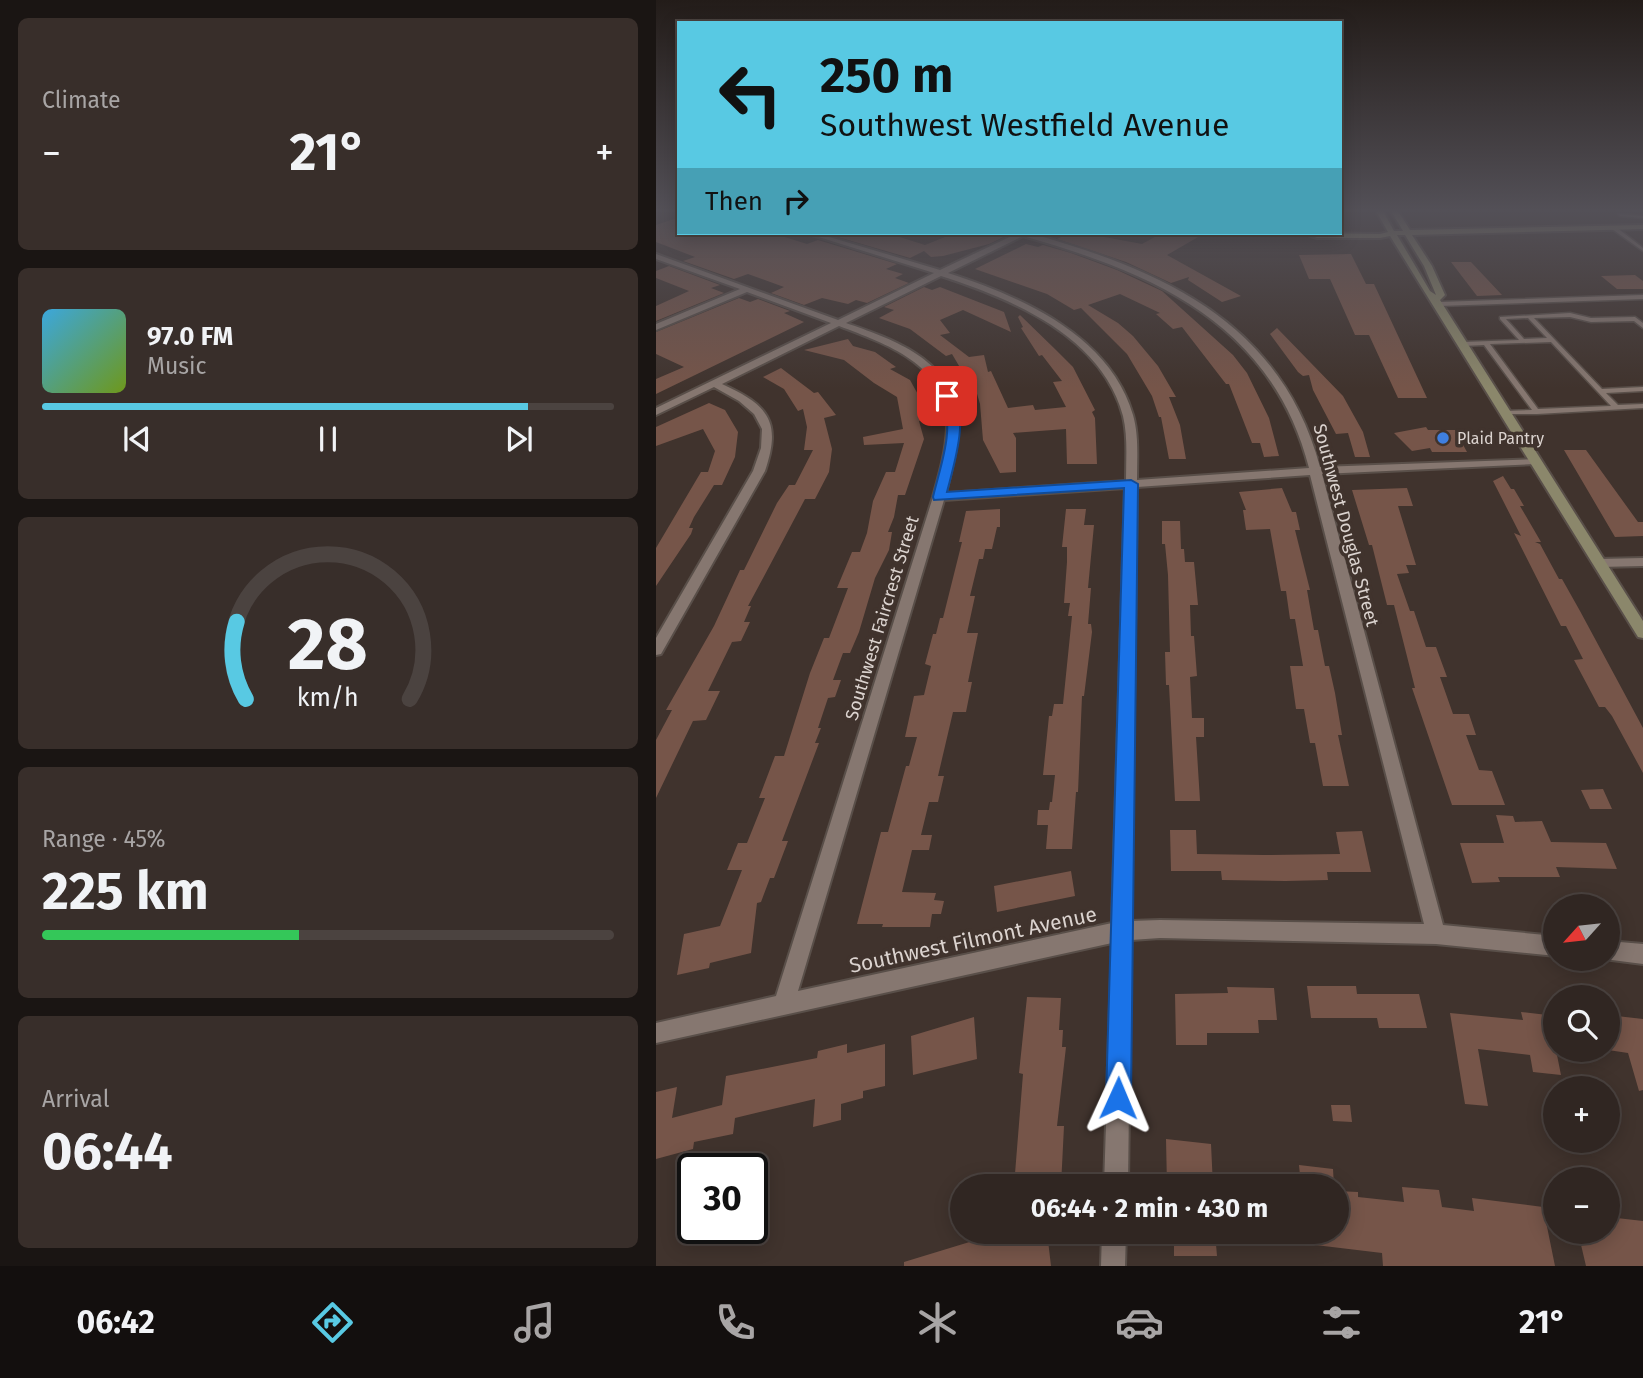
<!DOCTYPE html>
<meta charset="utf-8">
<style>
:root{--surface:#302622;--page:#382e2a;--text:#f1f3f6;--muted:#a8a5a5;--line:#4b4340;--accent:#58c9e3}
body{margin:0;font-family:"Fira Sans",sans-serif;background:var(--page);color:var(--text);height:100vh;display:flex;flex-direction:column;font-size:26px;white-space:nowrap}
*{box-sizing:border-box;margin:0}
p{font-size:23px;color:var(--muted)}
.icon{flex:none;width:38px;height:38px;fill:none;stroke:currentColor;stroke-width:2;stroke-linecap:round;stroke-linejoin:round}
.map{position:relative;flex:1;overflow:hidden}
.details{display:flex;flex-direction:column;gap:18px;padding:18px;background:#1a1513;width:656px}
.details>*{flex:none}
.hud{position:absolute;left:21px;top:21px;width:665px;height:214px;border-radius:0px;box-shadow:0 4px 18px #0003,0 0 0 2px var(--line);background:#58c9e3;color:#111;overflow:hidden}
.needle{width:46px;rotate:243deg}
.tools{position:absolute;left:887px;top:894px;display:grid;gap:14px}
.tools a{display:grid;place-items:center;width:77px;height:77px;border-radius:50%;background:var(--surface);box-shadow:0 4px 18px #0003,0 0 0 2px var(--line);font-size:35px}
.speed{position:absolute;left:21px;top:1153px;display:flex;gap:14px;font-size:35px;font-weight:700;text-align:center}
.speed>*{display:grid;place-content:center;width:91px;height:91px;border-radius:50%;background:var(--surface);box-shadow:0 4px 18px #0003,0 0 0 2px var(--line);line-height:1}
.speed .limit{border:4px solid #111;border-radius:10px;background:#fff;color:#111}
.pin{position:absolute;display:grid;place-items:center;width:60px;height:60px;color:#fff;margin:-30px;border-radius:14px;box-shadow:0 4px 10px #0006}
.me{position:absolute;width:77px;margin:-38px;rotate:1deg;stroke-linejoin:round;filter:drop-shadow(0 0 5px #0008)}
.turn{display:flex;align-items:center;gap:24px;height:147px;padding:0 28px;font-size:32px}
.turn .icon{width:91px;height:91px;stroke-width:2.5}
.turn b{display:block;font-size:49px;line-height:60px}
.then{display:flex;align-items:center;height:66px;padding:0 28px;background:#0003;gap:14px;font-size:26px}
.big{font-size:52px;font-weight:700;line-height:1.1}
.details .tile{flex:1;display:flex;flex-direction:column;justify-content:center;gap:10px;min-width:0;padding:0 24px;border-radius:10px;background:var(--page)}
.details .dial{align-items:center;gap:0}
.dial svg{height:182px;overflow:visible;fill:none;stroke:var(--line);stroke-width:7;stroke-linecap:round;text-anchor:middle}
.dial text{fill:var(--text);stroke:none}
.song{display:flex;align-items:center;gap:21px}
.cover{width:84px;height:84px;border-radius:10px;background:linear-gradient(135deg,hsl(200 70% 55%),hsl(80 70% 35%))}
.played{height:7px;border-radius:4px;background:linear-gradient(90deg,var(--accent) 85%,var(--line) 85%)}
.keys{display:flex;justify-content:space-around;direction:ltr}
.heat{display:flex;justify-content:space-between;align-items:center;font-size:38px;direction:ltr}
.charge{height:10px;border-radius:5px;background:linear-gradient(90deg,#34c759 45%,var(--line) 0)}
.trip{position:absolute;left:294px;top:1174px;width:399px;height:70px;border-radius:35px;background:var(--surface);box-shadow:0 4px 18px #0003,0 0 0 2px var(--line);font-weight:700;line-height:70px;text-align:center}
.tab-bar{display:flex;height:112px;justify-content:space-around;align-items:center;background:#130f0e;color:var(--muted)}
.tab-bar .icon{width:49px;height:49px}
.tab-bar .active{color:var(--accent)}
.tab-bar b{font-size:32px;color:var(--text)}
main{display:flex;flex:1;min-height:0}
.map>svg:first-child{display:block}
.building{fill:#765549}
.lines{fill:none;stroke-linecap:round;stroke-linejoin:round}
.lane-casing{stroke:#594f49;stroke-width:3}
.street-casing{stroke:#594f49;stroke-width:4}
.secondary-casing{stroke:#594f49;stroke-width:4}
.lane{fill:#867770;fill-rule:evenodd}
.street{fill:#867770;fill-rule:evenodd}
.secondary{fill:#8b876b;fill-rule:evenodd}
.route{fill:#1a73e8;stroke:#114b97;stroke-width:2}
.shop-dot{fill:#3f7fe0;stroke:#40332d;stroke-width:2.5}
.labels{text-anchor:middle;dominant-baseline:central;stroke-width:7;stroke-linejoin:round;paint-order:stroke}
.far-poi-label{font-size:16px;fill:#dbd3cf;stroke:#40332d;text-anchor:start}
.street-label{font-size:18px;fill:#dbd3cf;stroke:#40332d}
.near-street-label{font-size:21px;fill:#dbd3cf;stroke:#40332d}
</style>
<main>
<section class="details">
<div class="tile"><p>Climate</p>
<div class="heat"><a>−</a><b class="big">21°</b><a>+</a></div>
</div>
<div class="tile">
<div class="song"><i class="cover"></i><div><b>97.0 FM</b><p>Music</p></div></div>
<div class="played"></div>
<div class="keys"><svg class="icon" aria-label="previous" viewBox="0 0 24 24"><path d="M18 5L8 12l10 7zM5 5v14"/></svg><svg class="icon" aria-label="pause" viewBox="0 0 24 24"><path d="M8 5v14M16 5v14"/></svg><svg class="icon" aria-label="next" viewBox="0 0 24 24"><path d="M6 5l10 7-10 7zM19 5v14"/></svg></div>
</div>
<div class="tile dial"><svg viewBox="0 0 100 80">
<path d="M14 69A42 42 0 1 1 86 69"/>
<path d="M14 69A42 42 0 0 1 10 35" stroke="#58c9e3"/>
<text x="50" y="56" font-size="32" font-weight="700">28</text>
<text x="50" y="72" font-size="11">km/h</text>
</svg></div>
<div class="tile"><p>Range · 45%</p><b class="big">225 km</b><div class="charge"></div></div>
<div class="tile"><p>Arrival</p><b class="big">06:44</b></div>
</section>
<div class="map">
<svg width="987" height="1266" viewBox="0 0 987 1266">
<rect width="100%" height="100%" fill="#40332d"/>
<path class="building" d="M18,219L23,221V233H116L151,244L162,240L241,264L230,269L247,274L239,278L253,283L211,303L200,300L192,304L166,298L148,305L115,293L128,287L92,274L78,279L27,261L39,257L0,242V225Z
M181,233H231L269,245L299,233H356L333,244L287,256L275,257L268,251L254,258L175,235Z
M413,233H427L486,244L506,233H549L511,255L585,296L566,302L532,280L533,277L515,283L470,262L401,239Z
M370,244L382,247L387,245L415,253L461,270L506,291L577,355L591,373L613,418L623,456L608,457L604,443H596L573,384H570L526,327L517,329L500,314L504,313L464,294L432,305L462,323L477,336L502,366L520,397H513L524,425L530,459H513L505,417H503L496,396L471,354L425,308L418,310L391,294L319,269Z
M695,254L710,284H718L771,398H742L713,335H699L674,279H653L643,255Z
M795,262H815L846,295L821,296Z
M13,266L64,285L55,288L68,293L0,321V306L33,291L0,278V271Z
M979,275L987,281V289H961L945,276Z
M268,287L276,290L284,287L348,312L355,332L307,310L284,320L294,333L284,335L313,357L328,355L332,372L335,371L352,408L377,405L379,410L410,407L397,382L406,381L386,355L383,356L365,328L367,327L362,317L364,315L400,350L417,367L439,410L436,412L439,418L441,464H411L410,429L357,433L360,438V472L344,473L327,440L324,404L319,387L316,388L296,354L290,356L254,329L223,318L238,310L228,307Z
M83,298L94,302L102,299L134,311L128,313L148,322L0,394V379L28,367L0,354V332Z
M621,328L687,396L707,432L714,457H699L692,433L680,434L657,390L653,375L647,376L642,372L614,334Z
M192,339L197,346L219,352L240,367L234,369L254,380L274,416L267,412L269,420L263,421L268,439L249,495H242L238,517L232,532H236L233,550L219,578L203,632L194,653H187L177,680H185L179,697L172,698L162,728H165L159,743H163L126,841H132L118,878H114L105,902L101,903L95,953L54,963L53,968L21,975L28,934L64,926L86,870H71L82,843H91L109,798H103L119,756H128L154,673L168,638H173L192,588H181L196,552H204L211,533L217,501L230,472H239L248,443L208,445L207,437L247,429L241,397L218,383L188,360L148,350Z
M125,368L158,393L162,392L180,415L168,418L176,449L173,472L159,499H149L114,565L92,606H95L88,622H94L85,641L76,642L52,691H64L50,720L37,721L0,798V740L16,710H10L58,626L84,570H88L121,503L133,485H139L157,450H148L151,427L147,409L142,411L128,389L107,377Z
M53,403L69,410L82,432L79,457L66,485H58L38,517L33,528H37L35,534L0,586V548L45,472H52L59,451L47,429L0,446V427Z
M770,427L772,430H799L811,452H776L774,448L756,451L738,433Z
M908,450H930L982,522H987V536L959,537Z
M847,476L855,489H858L868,506H864L885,542H879L884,544L903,579H906L924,611L987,728V773L956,716L949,707H943L918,660L927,659L910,626H905L858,533L865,536L837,481Z
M626,488L636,512H640L644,530H639L654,590H651L658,630H662L669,666H673L679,693L686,735H682L693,786H667L659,743H654L648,709H640L634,666H647L639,619H634L630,591H625L614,529L590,530L587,510H590L583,492Z
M751,488L757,506H742L760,565H750L753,573L741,574L754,611H758L770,647H780L791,677H784L797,714H813L820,735H810L823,770L836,771L849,805H796L756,688H759L738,605H731L716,545H713L696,490Z
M344,509V527H341L336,549H329L327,559H323L314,596H319L311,633H322L312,682H316L310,712H297L282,776H288L282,802H273L265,835H276L273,850H256L246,892L280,893L278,900L288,901L285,914H276L274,927H226L227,924H201L225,832H232L250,766H253L261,737H249L258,696L268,695L275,666L269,664L277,634H280L284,618H287L306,542H303L310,511Z
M410,509H430L428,525H438L432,588H435L432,624H435L436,632L428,696H426L422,792H420L416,849H390L392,825H381L382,810H393L394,802H396L399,775H387L393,716H396L398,704H407L416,616H412L414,603H408L411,562V547H406Z
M506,521H524L525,549H528L529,562H538L542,605H534L535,636H538L541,676L534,677L536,718H548V737H540L544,801H519L513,685H510L509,652H514L512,575L509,544H506Z
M947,789L956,809H934L925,790Z
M840,815L857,816L859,822L886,821L895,842L950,843L961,869L900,867L904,877H842L844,882L816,883L804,843H848Z
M514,830H540L541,854L608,855L684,854L680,832L706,831L715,872H671L672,880L629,881L566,880L565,871H515Z
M415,871L419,896L341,912L338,886Z
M651,986H700L701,994H763L771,1028H723L721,1018H655Z
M571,987L618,988L621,1020H602L603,1033H551V1045H520L519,994L572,993Z
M371,997L405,998L403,1030H407L406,1047H410L401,1126H408L405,1186H358L367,1074L363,1073Z
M865,1012L900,1016V1050L905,1075L877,1072L874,1055L822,1049L832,1106L809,1104L794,1013L867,1020Z
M952,1015L987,1019V1090L983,1091L972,1053L952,1050Z
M318,1017L321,1059L257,1075L255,1036Z
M191,1044V1053L229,1044V1086L207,1091V1098L185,1104V1120L157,1127L159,1099L79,1118L77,1134L38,1142L37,1149L0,1159V1092L21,1087L16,1118L66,1105L70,1076L161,1058L162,1051Z
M675,1105H694L696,1122L677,1121Z
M510,1139L555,1144L557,1186H511Z
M643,1165L677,1169L678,1186H645Z
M746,1187L783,1190L786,1207L818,1211L816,1198L887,1207L899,1266H727L726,1253L626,1241V1232H681V1191L702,1192V1197L748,1202Z
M952,1217L987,1221V1266H930L922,1232H952Z
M391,1232L395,1266H248V1262L343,1233V1246Z
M518,1232H559L561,1256H518Z"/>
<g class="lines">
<g class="lane-casing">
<path id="lane" d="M962,214L987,216V218L964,216Z
M956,227H960L987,248V251L956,229Z
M987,295V299L783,306L780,304L783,302Z
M914,313L935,318L979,317L987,323V328L978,321L935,322L914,317L878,318L946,389L987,387V391L950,393L962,405L987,404V408L881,414H847V412L849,411L876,410L828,345L807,346L804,344L807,342L863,340L844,319V317ZM872,318L891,338L868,339L850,319ZM895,342L955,406L882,409L834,344Z"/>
</g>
<g class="street-casing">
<path id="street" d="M150,233H160L284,270L362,233H373C506,270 625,322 664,467L884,459V463L880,464L666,474L787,925L900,936V956L780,944L504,938L475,940L472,1186H448L456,943L0,1043V1023L120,996L277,497C283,475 290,452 291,428C294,366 231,344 183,326L66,384C112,405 126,421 109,471L5,654L0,655V638L97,471L105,448L106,429L98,414L83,401L58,387L0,415V408L175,323L91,292L0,330V324L84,289L0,259V254L182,320L278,273ZM367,236C498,273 616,324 653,468L481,480C481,458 483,436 477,415C454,335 364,296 292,273ZM285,276C356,299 446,336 467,416C472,437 470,459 470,481L290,493C296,466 306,436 300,408C290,357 233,338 190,323ZM654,475L768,924L504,920L475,921L481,487ZM469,488L456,923L142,991L288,500Z
M987,558V566L943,567L937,563L943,559Z
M952,941L987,944V964L948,959H952Z
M446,1232H470L469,1266H445Z"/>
</g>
<g class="secondary-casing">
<path id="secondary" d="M720,211H727L738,231H747L735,211H742L754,230L987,225V229L756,235L776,266L789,295L784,300L987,621V638L982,637L734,236L724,238H661L647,233L724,234L732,232ZM741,235H749L768,266L780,295L774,291Z"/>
</g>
<use href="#lane" class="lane"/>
<use href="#street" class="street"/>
<use href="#secondary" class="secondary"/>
</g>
<linearGradient id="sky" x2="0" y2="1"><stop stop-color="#231c19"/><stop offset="0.54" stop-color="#535057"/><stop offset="1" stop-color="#535057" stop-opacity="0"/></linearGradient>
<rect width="987" height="389" fill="url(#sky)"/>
<path class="route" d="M291,393C318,405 296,471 291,492L475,480L482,484L475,1098L471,1107L462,1111L454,1107L450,1098L468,488L278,500L277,497C285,463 299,430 286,396Z"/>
<circle class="shop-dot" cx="787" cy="438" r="7"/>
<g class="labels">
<g class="far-poi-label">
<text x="801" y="438">Plaid Pantry</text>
</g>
<g class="street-label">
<text transform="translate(690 525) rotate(75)">Southwest Douglas Street</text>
<text transform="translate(226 618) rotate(-73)">Southwest Faircrest Street</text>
</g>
<g class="near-street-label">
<text transform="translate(317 940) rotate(-12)">Southwest Filmont Avenue</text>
</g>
</g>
</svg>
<div class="tools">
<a><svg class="needle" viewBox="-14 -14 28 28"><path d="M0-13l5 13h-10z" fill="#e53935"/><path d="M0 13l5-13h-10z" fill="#a8a5a5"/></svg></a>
<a><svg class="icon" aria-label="search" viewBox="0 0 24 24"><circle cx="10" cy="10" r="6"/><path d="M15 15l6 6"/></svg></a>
<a>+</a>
<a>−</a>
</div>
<div class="speed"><div class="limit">30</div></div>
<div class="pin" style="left:291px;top:396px;background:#d93025"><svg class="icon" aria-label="arrive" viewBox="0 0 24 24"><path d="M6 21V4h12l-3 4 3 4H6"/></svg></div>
<svg class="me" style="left:462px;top:1098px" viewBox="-20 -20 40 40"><path d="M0-17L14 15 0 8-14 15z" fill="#1a73e8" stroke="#fff" stroke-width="4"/></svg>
<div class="trip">06:44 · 2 min · 430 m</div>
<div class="hud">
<div class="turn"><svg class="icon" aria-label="left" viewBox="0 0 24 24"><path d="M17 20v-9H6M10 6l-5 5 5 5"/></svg><div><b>250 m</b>Southwest Westfield Avenue</div></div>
<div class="then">Then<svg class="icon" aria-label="right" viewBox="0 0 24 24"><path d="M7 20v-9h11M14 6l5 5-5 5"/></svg></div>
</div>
</div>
</main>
<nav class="tab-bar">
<b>06:42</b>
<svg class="icon active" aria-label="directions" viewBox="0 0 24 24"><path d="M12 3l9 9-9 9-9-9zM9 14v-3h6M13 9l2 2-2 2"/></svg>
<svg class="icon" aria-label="music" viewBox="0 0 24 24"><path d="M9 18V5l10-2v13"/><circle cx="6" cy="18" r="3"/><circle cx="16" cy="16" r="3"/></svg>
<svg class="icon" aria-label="phone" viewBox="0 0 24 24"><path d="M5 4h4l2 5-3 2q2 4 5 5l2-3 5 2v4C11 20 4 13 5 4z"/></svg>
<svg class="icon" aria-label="climate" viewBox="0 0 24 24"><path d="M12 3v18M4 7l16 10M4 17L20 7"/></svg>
<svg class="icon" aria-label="car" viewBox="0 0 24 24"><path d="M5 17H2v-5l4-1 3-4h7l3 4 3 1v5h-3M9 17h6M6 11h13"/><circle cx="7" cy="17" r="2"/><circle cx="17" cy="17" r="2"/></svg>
<svg class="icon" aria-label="filters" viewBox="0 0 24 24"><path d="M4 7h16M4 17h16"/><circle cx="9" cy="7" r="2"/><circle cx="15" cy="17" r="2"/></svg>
<b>21°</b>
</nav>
